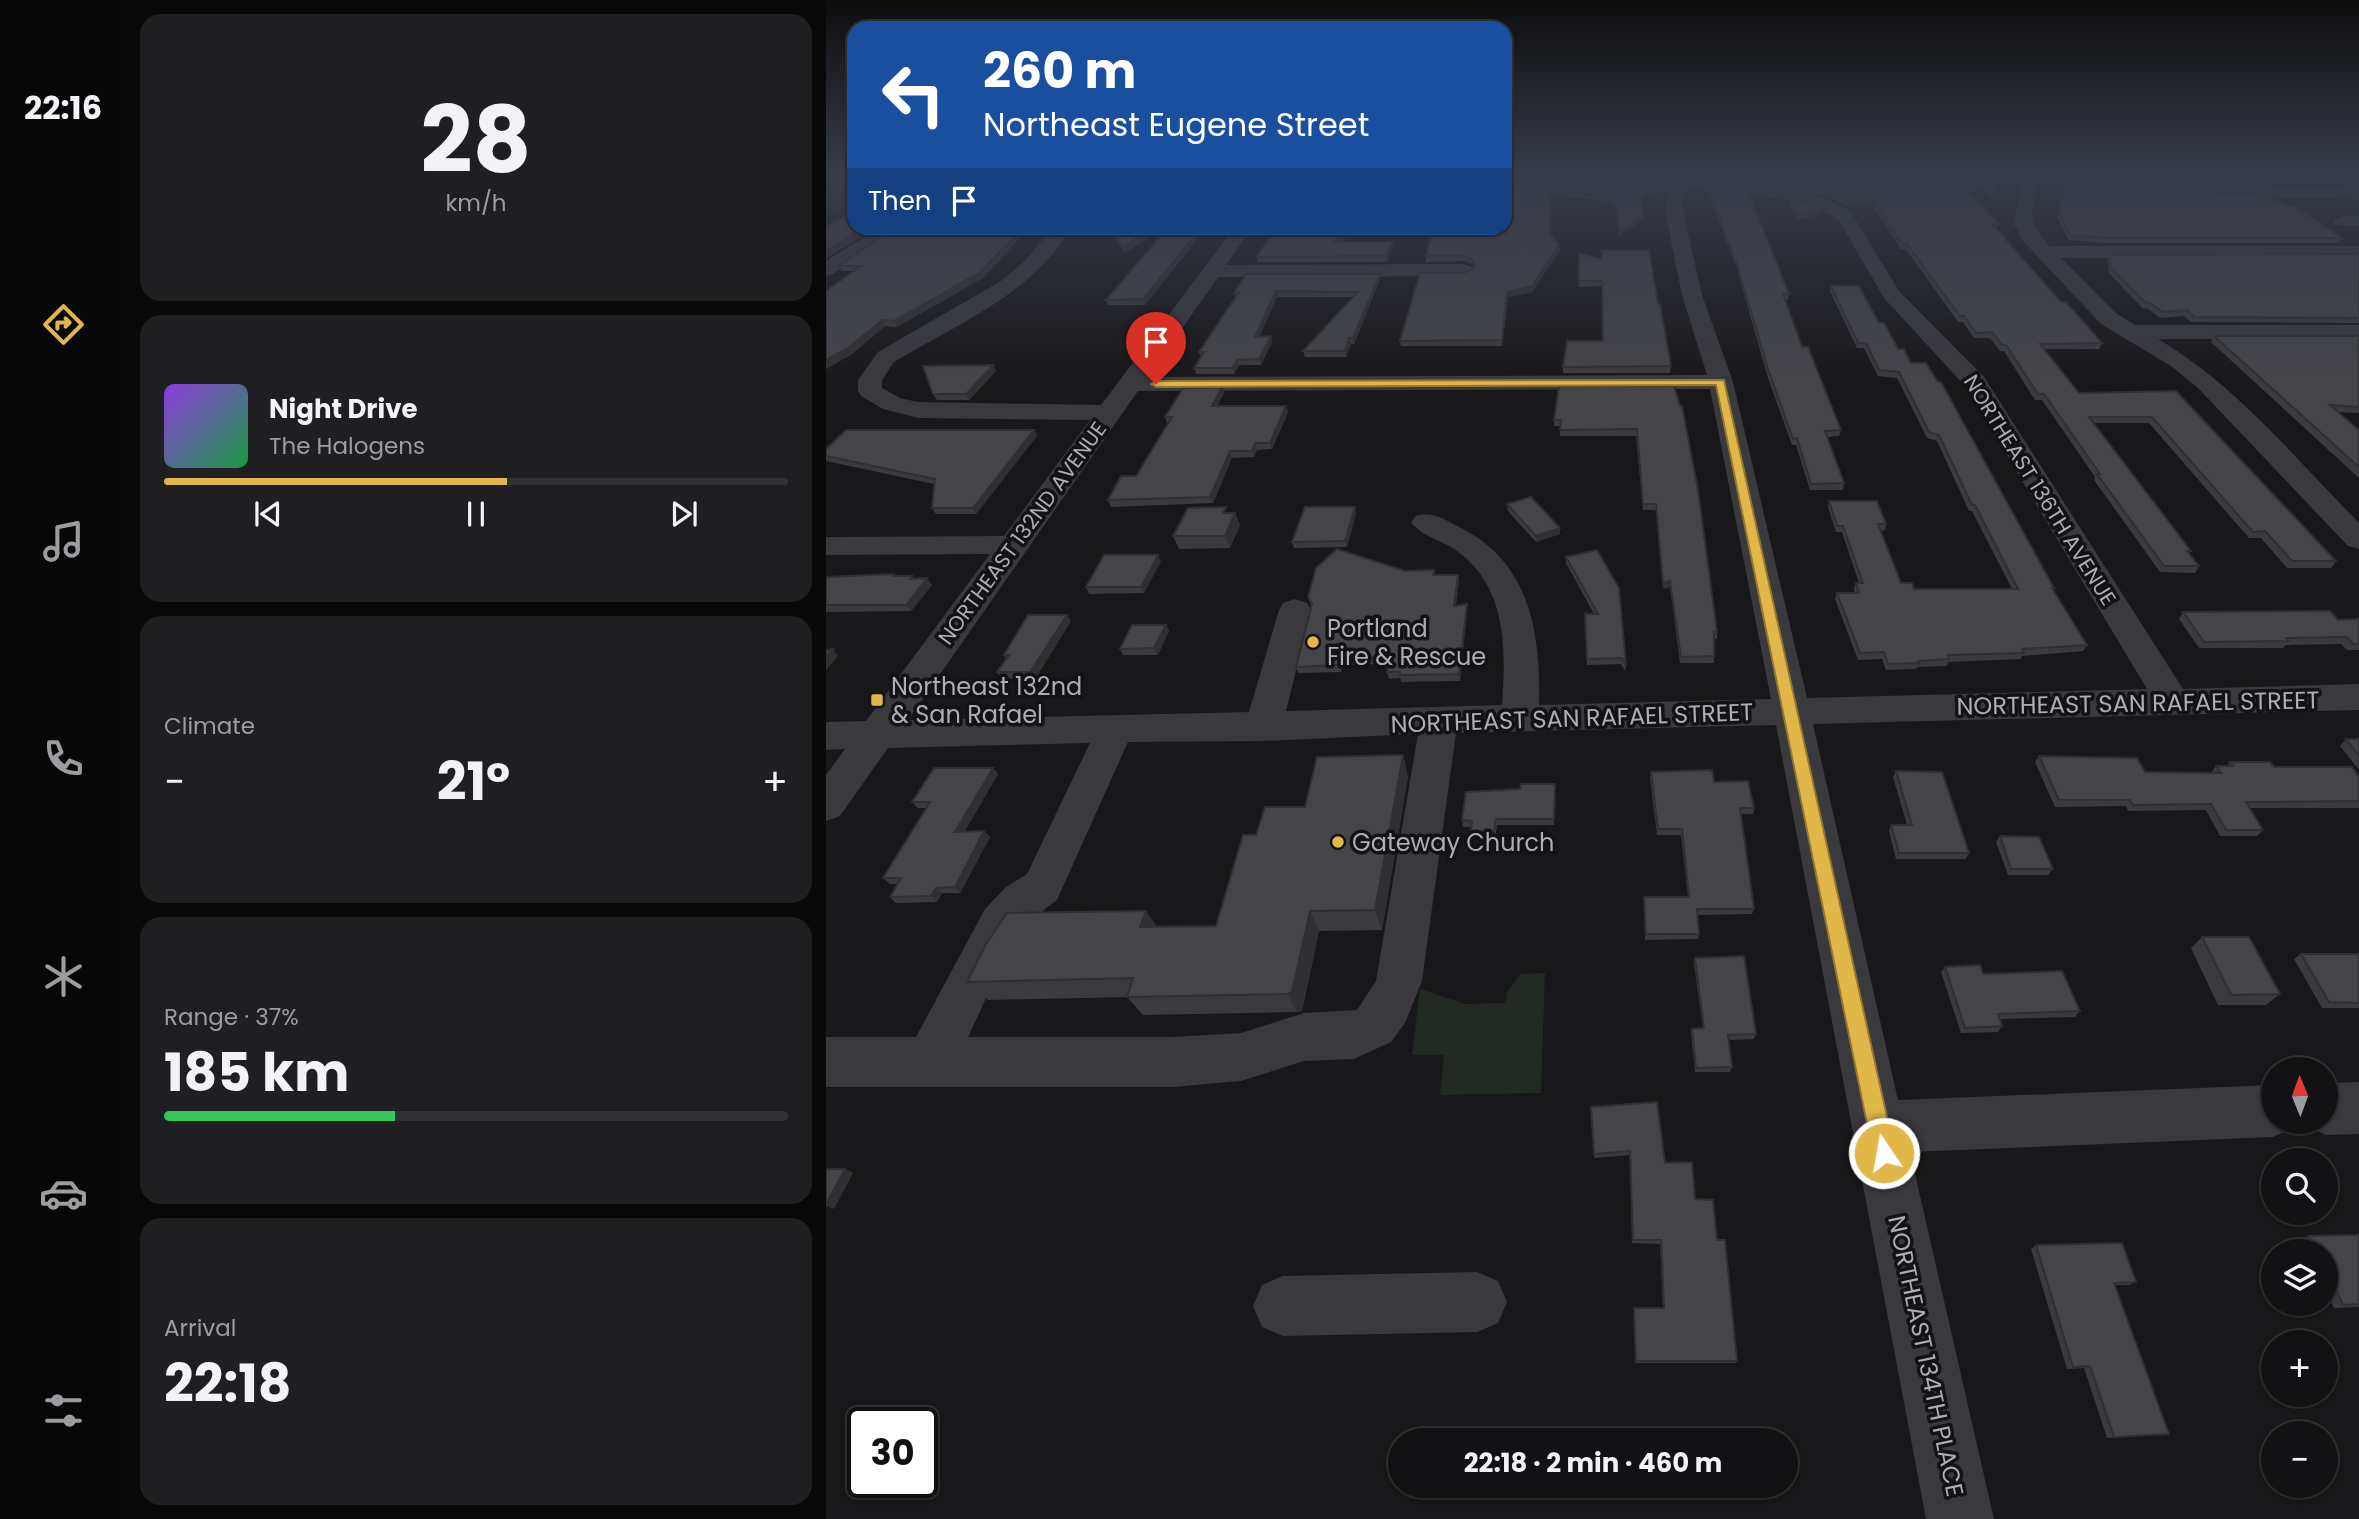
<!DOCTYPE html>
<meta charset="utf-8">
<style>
:root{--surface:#121113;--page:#1f1f21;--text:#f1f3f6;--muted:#9c9da0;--line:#313133;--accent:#e0b748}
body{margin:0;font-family:Poppins,sans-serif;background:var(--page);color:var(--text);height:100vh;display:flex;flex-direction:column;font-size:26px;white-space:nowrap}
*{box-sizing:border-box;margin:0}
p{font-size:23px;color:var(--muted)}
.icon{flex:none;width:38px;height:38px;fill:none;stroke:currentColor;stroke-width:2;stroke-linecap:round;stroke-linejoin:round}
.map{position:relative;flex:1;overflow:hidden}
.sheet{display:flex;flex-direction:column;gap:14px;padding:14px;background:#0a090a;width:700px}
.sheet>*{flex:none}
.hud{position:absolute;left:21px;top:21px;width:665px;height:214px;border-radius:21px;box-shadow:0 2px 5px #0004,0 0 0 2px var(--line);background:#1a4fa0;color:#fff;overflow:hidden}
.needle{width:46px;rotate:359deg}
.controls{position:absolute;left:1435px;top:1057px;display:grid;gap:14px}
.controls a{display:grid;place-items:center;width:77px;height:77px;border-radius:50%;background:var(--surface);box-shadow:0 2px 5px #0004,0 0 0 2px var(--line);font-size:35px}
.speed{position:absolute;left:21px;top:1407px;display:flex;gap:14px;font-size:35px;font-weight:700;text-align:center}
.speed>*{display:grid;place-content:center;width:91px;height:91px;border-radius:50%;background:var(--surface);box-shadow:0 2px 5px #0004,0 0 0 2px var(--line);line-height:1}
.speed .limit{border:4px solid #111;border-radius:10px;background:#fff;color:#111}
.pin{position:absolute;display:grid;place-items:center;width:60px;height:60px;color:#fff;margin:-72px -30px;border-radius:50% 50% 50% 0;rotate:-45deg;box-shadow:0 0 7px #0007}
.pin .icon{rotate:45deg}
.me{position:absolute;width:77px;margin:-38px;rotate:348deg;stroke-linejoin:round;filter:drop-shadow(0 0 5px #0008)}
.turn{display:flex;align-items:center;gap:24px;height:147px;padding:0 21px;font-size:32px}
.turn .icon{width:91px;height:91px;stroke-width:2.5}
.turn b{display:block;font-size:49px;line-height:60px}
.then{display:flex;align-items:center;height:66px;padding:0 21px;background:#0003;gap:14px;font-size:26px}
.big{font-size:52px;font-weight:700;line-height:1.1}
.sheet .tile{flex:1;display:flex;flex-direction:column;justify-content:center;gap:10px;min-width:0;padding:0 24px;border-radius:21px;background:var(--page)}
.sheet .dial{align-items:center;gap:0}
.dial b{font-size:91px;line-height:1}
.song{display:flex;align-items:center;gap:21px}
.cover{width:84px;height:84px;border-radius:10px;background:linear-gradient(135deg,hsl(270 70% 55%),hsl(140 70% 35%))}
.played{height:7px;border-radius:4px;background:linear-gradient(90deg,var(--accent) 55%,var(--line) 55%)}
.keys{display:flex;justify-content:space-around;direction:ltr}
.heat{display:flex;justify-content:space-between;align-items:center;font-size:38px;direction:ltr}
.charge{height:10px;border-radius:5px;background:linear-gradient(90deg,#34c759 37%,var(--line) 0)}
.trip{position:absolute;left:562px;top:1428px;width:410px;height:70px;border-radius:35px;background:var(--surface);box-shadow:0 2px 5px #0004,0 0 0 2px var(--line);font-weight:700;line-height:70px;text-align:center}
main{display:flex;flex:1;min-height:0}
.tabs{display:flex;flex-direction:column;width:126px;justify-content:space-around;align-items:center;background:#070708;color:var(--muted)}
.tabs .icon{width:49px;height:49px}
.tabs .selected{color:var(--accent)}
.tabs b{font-size:32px;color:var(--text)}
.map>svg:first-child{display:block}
.green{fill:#222923}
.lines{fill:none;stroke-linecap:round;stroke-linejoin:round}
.path{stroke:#3f4045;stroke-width:2;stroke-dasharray:2 2.5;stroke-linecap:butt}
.minor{fill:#39393e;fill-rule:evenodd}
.wall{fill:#3b3b3f}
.shaded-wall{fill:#303033}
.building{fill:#454549;stroke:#303033;stroke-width:2}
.route{fill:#e0b748;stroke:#92772f;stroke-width:2}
.poi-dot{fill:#e0b748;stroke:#131214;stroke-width:2.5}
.labels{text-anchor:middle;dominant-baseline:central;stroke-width:7;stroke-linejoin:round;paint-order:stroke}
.far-street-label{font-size:21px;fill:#abaeb8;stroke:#131214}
.poi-label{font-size:24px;fill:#abaeb8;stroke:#131214;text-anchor:start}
.street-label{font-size:24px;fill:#abaeb8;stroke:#131214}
</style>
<main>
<nav class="tabs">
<b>22:16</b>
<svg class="icon selected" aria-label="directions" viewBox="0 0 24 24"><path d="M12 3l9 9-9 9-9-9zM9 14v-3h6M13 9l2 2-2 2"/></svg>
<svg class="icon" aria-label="music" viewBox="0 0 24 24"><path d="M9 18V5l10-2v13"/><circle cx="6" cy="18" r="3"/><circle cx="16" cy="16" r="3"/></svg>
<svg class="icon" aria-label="phone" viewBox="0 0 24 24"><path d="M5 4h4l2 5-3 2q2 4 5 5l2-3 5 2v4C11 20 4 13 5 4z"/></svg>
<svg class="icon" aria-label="climate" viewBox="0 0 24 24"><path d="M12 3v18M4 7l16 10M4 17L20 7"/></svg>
<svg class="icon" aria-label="car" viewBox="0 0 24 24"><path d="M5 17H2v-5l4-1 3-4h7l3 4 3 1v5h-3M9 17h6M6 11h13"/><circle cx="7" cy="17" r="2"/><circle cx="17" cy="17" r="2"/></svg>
<svg class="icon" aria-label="filters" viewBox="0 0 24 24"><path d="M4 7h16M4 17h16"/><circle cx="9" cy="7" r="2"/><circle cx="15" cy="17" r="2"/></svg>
</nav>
<section class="sheet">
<div class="tile dial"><b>28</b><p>km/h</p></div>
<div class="tile">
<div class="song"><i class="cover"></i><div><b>Night Drive</b><p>The Halogens</p></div></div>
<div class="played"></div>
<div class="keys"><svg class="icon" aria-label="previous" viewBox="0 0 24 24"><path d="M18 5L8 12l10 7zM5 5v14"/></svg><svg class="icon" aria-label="pause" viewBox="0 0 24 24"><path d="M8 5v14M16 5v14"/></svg><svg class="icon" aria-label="next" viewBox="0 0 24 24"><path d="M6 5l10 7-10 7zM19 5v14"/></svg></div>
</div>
<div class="tile"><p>Climate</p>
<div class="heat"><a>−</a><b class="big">21°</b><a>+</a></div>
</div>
<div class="tile"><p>Range · 37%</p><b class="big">185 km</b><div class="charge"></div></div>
<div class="tile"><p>Arrival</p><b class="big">22:18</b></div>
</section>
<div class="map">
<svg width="1533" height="1519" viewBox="0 0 1533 1519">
<rect width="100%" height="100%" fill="#181719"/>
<path class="green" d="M0,178H28V201L0,219Z
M719,973L715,1093L614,1095L618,1055H586L594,989L639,1004L679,1003L681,992L694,974Z"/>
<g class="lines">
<path class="path" d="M0,187L28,179"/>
<path class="minor" d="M689,175H713L711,178L679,188V178Z
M857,175H875L873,178L966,190L1004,201L1025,212L1073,291L1158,377L1357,689L1533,684V710L987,724L1072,1100L1447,1085V1122H1468L1465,1129L1447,1137L1084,1152L1168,1519H1100L950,725L630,733L596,981L579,1023L565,1042L528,1059L478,1061L415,1081L346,1087H0V1037H90L159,909L180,887L201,874L264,743L62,748L14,816L0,821V775L19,749L0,750V722L40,721L164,554L0,555V537L178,536L264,420L92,418L57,409L35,396L32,391V380L52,352L175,281L200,260L226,228H244C209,293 129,325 68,362L56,380V388L74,398L92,402L275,405L408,228H426L400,265L637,264L644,266L647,270L644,274L637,276L392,277L322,377L881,375L856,295L839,211L841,195ZM864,187L964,200L992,209L1012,219L1058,298L1139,386L1321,689L981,698L907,382L876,295L857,211V200ZM884,389L945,699L713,705C715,634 704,562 635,528C619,520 607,511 590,516L585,522C595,537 617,540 631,551C681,587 680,649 676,705L460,711L485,610L481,603L469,599L457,603L453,610L423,712L82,720L312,391ZM592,734L550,981L531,1010L478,1013L415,1033L346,1037H142C167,986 183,933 231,900L302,742L437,741Z
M1198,175H1267L1388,186L1533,189V199L1388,196L1213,179C1207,211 1198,220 1224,246H1533V258H1235L1291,314L1309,325H1533V339H1332C1410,385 1470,459 1533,523V549L1522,546L1372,388L1345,366L1275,324L1197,241L1188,224Z
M1516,216H1533V226L1510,225L1507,221Z
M53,228H74L7,274L0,276V261Z
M1533,1082V1134L1500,1135L1482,1127L1479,1122H1500V1083Z
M651,1272L672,1281L681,1302L672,1323L651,1332L457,1336L436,1327L427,1306L436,1285L457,1276Z"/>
</g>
<path class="wall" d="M712,175H843L815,203L817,221L793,236L788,202L726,195L724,234L734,250L706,292L682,297L676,346H575L574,341L637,273L646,270L648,267L646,264L638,261L600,262V256Z
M877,175H1174L1166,198L1138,176L1134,180L1172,224L1171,229L1235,302L1276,343L1273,349H1218L1253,393L1350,391L1510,561L1505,568H1461L1435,538H1423L1323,423H1268L1365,551L1363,554L1373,566L1369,573L1334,572L1268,480L1269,477L1216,400H1209L1178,351H1174L1164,338H1148L1137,322H1132L1080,249H1075L1045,203L1023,208L1005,198L955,186L952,181L944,185L877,176Z
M1274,175H1533V184H1416Z
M1240,179L1516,238L1513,243H1280L1243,240L1230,216L1238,194V184Z
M882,187L963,294L962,300H959L976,347L1015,430L1013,436L1001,437L1018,483L1017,490H984L970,445H966L942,378L911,269L882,192Z
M963,198L997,214L971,220L963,202Z
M69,228H203L157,278L71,327L59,326L26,354L0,369V291L27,271H16L13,266Z
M283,228H335L299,253Z
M342,228H380L319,305H282L280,300Z
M531,228L514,242L567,247L561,262H432L431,257Z
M753,253L832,304L845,366L844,373H737V367L777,341L776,286L753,287Z
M1533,254V323L1365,322L1358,316L1334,318L1321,308L1317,309L1283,273L1282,261L1284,255Z
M554,279L528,344H525L520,357H479L477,351L527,297H451L433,337L446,342L435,365H413L408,374H370L368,368L375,357L373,352L410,298L408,293Z
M1005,286L1053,323L1072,349L1085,363L1228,588L1227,590L1261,645L1257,651L1196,656L1195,659L1122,662L1121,666L1091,667L1090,669L1060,670L1056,659L1032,660L1009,599L1011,593H1029L1028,589L1030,583H1033L1016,532H1010L1002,507L1003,501L1060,524L1059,530L1055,531L1075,583L1088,589H1186L1146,511H1143L1111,441L1101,438L1071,378L1052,376L1038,348H1031L1004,291Z
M1388,336H1533V413L1512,412L1533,430V478L1385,342Z
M170,371L143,400H111L107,394Z
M848,386L891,632V639H888V663H854L844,587L837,589L830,510H817L810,436H734V426H728V420Z
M396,387L398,393L391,406L462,412L446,449L431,450L428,457L406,458L387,503L285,507L282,500L310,476L343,423H341L339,417Z
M208,430L211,436L150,514H110L106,508L108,484L0,461V449Z
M681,504L734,534L710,542L682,511Z
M402,513H409L414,525L404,548L353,549L347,536Z
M530,513L521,547L468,548L466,542Z
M740,557L800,665L799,671L795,664L761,665L759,614H768L740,563Z
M335,561L318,593L263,594L260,587Z
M579,571L609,575H632L633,581L630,605L641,611L634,681L575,682L574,678L563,679L561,672L563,664L517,665L515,672L472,673L470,667L485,606L482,597Z
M68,574L70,576H86L88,579L101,578L106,585L85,611L0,612V577Z
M1357,612L1512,620L1533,619V650H1521L1515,644L1460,645L1457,648H1373L1353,619Z
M245,621L209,679H176L171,672L180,659L178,655Z
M340,625L343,631L332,655H297L294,649Z
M1520,739H1533V770L1514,746Z
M577,755L582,777L556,930L493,931L476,1011L471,1012L317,1015L301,997L162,1000L141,982L331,927L390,926L430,835L479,807Z
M1213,756L1319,772L1385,773L1390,766H1401L1404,762L1533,777V808H1424L1437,830L1431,836H1394L1380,810L1302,811L1300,806L1229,807L1209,762Z
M167,768L172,774L138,832L164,837L134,893H116L111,902L70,903L64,897L71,884H64L57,878L100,808H92L86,802Z
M1070,771L1143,853L1140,859H1070L1063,831L1065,825H1081L1067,777Z
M825,772L888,782L928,808L927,814H915L928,909L926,914L872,915L873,934L872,939L819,940L818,897H862L855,835H831L824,778Z
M729,784L728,825H671L669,838H646V827H637L636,820L694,789Z
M1174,836L1227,869L1222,875H1182L1170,842Z
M1376,937L1454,994L1440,1005H1392L1365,948Z
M1475,954H1533V1008H1496L1468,959Z
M869,958L930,1034L928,1039L902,1040L906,1067L904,1072H869L865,1034L866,1029L877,1028L868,964Z
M1119,967L1157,974L1254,1011L1249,1017L1174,1019L1176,1026L1172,1032L1135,1033L1115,972Z
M765,1107L839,1163L869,1199L891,1240L911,1361L909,1363H809L808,1308H837L834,1244L806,1243L804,1155L768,1158Z
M1533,1235V1307L1508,1308L1500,1291V1251H1480L1475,1239L1483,1236Z
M1210,1245L1310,1282L1303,1285H1289L1343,1434L1281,1438L1258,1368L1241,1369L1205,1249Z"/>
<path class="shaded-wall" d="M838,175H843L814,204V199Z
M953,176L952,181L944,185L945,180Z
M1046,198L1045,203L1023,208L1024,203Z
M998,209L997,214L971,220L972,215Z
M818,216L817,221L793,236L794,231Z
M38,228H49L0,258V251Z
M196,228H203L157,278L71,327L68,321Z
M326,228H335L299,253L297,247Z
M375,228H380L319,305L317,299Z
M524,228H531L509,247L508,242Z
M566,242L567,247L561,262V256Z
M733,244L734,250L706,292L682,297L676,346V340L681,292Z
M554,274V279L528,344L527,338Z
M450,291L451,297L431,342L429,337Z
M56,320L59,326L26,354L0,369V360Z
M445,336L446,342L435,365L433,359Z
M523,338L525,344L520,357L519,351Z
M411,360L413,365L408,374L406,368Z
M167,365L170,371L143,400L140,394Z
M396,387L398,393L388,412L386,406Z
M460,406L462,412L446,449L444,443Z
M208,430L211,436L150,514L147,508Z
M429,443L431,450L428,457L426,451Z
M404,451L406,458L387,503L384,497Z
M529,507L530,513L521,547L519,541Z
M409,513L414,525L404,548L399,536Z
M734,528V534L710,542V536Z
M332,555L335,561L318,593L315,587Z
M632,575L633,581L629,612L628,606Z
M101,578L106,585L85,611L80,605Z
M844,581V587L837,589V583Z
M641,604V611L634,681L633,674Z
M241,615L245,621L209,679L204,672Z
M340,625L343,631L332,655L328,648Z
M7,649L12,656L0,670V657Z
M515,659L517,665L515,672L513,665Z
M577,755L582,777L556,930L549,910Z
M167,768L172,774L135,838L129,832Z
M158,831L164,837L134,893L129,887Z
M110,888L116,893L111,902L105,896Z
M320,911L334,931L314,927Z
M484,911L493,931L476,1011L471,1012L461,994Z
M19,1169L27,1173L8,1209L0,1206V1204Z"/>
<path class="building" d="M712,175H838L814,199L818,216L794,231L788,198L725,190L724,234L733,244L706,286L681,292L676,340L574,341L594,273H637L646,270L649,265L646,259L637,256H600L608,228H679V185Z
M905,175H1136L1132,178L1172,224H1166L1235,302H1240L1276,343L1214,344L1253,393L1350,391L1510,561H1466L1439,531L1427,532L1326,417H1263L1365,551H1361L1373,566H1338L1271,474H1274L1218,394H1212L1180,345H1176L1166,332L1150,333L1138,316H1134L1081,244H1076L1046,198L1024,203L1006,194L955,181L953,176L945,180Z
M1143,175H1174L1168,193Z
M1349,175H1533V179H1419Z
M1240,179L1390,194L1436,195L1474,210L1516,238H1282L1244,235L1232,211L1240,190Z
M882,187L922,192L963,294H957L976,347H982L1015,430L999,431L1018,483L985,484L971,438L967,439L943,372L911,264Z
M963,198L998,209L972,215Z
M28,212V228H38L0,251V226Z
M69,228H196L154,272L68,321L56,320L22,348L0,360V291L35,266H13Z
M284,228H326L297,247Z
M342,228H375L317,299L280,300Z
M450,228H524L508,242H566L561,256L431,257Z
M775,250H823L832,304H834L845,366L737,367L741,341H777L776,281H753V253L776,259Z
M1533,254V318L1368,317L1361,310L1337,312L1324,303H1320L1285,268L1284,255Z
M420,274H554L527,338H523L519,351H477L532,292L450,291L429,337L445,336L433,359L411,360L406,368H368L378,352H373L413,292L408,293Z
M1005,286H1033L1053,323H1058L1072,349H1078L1085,363H1100L1112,382H1115L1228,588H1226L1261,645L1196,649L1198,653L1122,655L1123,659L1092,661L1093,663L1062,664L1058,652L1034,653L1011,593H1033L1030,583H1037L1017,526H1011L1003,501H1051L1060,524H1052L1075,583H1086L1088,589H1192L1149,505H1146L1113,435L1103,432L1073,372L1053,370L1040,343H1032Z
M1388,336H1533V407L1504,405L1533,430V467Z
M167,365L140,394H107L97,366Z
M733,386H848L854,406H856L872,490L891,632H888V656L855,657L844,581L837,583L830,504H817L811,429L734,430L735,420H728Z
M396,387L386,406H460L444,443H429L426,451H404L384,497L282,500L295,476H310L346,417H339L357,388Z
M20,430H208L147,508H106L109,479L0,456V449Z
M705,497L734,528L710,536L681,504Z
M400,507L397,513H409L399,536H347L362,508Z
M479,507H529L519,541L466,542Z
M511,549L579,571L608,570L607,575H632L628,606L641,604L633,674L574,675V672H561L564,657L515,659L513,665L470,667L486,604L482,597L490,568Z
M771,550L793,588L800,665L796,658L761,659L759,614H772L740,557Z
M278,555H332L315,587H260Z
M68,574L67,576H86L84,579L101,578L80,605H0V577Z
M1504,611L1512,620L1533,619V644H1527L1521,637L1460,638L1462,641L1378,642L1357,612Z
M202,615H241L204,672H171L183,655H178Z
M306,625H340L328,648L294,649Z
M7,649L0,657V650Z
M1520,739H1533V756Z
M577,755L549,910L484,911L466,992L461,994L301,997L307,978L141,982L160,944L181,913L320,911L314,927L390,926L417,835H430L439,807H479L491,757Z
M1213,756L1311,758L1319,772L1395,773L1390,766H1407L1404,762H1444L1448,767H1526L1533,777V801L1420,802L1437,830H1400L1385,804L1307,805L1304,800H1233Z
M108,768H167L129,832L158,831L129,887L110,888L105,896L64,897L75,878H57L104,802H86Z
M886,770L888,782L922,781L928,808H914L928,909H871L873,934H820L818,897H863L856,829H832L825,772Z
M1070,771L1116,772L1143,853H1073L1065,825H1086Z
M695,784H729L728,819H670L668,832L645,831L646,821L636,820L640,792L694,789Z
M1174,836L1213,837L1227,869H1185Z
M1376,937H1423L1454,994L1405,995Z
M1475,954H1533V1003L1503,1002Z
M918,956L930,1034L902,1035L906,1067L870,1068L866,1029L878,1028L869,958Z
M1154,965L1157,974L1236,971L1254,1011L1172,1014L1176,1026L1139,1028L1119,967Z
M831,1102L839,1163L866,1162L869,1199L887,1200L891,1240H899L911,1361H810L808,1308H838L835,1240H807L804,1151L768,1154L765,1107Z
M0,1169H19L0,1204Z
M1533,1235V1304L1517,1305L1500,1269V1251H1491L1483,1236Z
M1296,1243L1310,1282L1288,1283L1343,1434L1288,1437L1264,1366L1247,1367L1210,1245Z"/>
<linearGradient id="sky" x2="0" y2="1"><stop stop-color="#0d0d0e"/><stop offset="0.45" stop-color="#373c49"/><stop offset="1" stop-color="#373c49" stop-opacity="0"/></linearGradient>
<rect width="1533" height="387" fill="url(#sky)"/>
<path class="route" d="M898,380L1069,1153L1066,1161L1058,1164L1050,1161L1047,1153L890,385L330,387L325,384L330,381Z"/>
<g class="poi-dot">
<circle cx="487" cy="642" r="7"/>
<rect x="44" y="693" width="14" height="14" rx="3.5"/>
<circle cx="512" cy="842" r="7"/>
</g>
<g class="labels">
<g class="far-street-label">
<text transform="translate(1214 490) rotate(58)">NORTHEAST 136TH AVENUE</text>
<text transform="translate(196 533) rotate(-54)">NORTHEAST 132ND AVENUE</text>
</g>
<g class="poi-label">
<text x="501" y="628">Portland<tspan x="501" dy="28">Fire &amp; Rescue</tspan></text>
<text x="65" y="686">Northeast 132nd<tspan x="65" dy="28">&amp; San Rafael</tspan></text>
<text x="526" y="842">Gateway Church</text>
</g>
<g class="street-label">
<text transform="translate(1312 703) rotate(-1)">NORTHEAST SAN RAFAEL STREET</text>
<text transform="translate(746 718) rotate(-2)">NORTHEAST SAN RAFAEL STREET</text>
<text transform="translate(1100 1356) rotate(78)">NORTHEAST 134TH PLACE</text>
</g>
</g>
</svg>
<div class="controls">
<a><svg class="needle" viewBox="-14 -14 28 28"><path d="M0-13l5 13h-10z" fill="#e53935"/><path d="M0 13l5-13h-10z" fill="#9c9da0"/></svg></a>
<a><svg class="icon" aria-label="search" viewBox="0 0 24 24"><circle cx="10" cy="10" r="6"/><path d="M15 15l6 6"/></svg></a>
<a><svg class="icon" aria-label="layers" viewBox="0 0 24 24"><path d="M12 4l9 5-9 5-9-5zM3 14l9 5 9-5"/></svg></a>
<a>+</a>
<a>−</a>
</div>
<div class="speed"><div class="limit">30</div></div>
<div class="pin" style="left:330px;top:384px;background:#d93025"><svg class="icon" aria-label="arrive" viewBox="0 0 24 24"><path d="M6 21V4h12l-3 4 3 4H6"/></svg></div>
<svg class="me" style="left:1058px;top:1153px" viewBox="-20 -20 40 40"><circle r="17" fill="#e0b748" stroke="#fff" stroke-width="3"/><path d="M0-11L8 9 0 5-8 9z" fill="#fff"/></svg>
<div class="trip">22:18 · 2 min · 460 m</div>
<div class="hud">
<div class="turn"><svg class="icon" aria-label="left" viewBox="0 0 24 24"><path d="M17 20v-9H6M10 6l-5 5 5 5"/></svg><div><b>260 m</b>Northeast Eugene Street</div></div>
<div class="then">Then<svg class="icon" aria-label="arrive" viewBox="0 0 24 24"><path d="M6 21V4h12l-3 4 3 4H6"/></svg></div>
</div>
</div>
</main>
